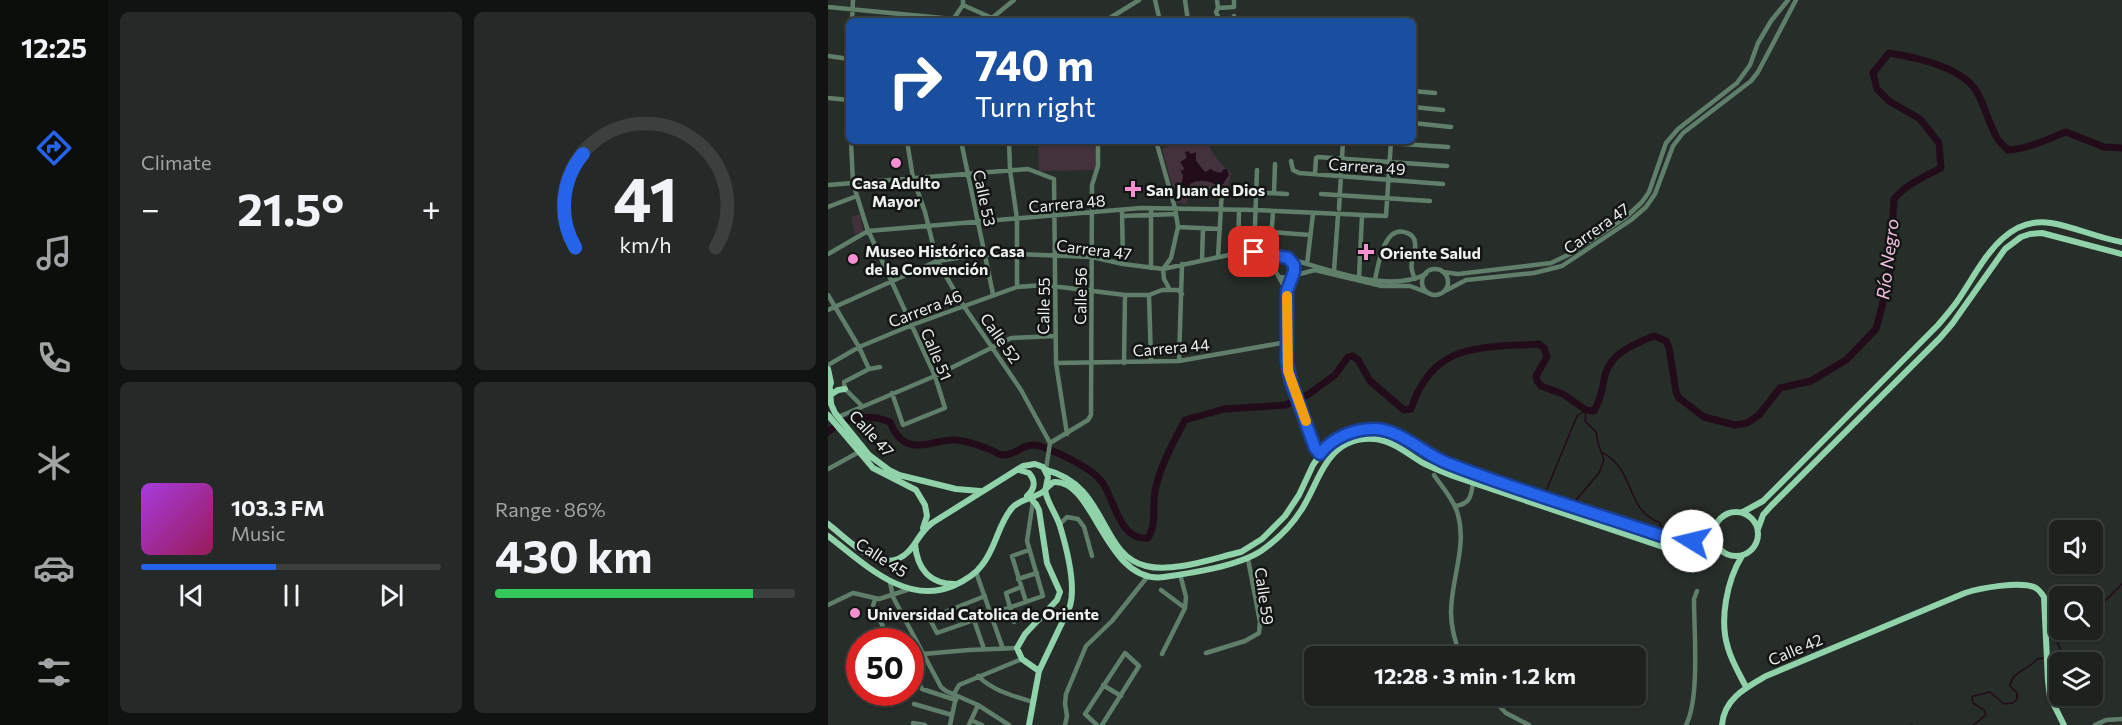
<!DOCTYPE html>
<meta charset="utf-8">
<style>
:root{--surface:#1d221f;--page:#252a28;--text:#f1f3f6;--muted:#a0a4a4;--line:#3b3f3d;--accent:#2563eb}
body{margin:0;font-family:Commissioner,sans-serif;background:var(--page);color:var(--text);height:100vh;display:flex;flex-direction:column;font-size:22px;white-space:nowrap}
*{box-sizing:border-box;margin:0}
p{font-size:20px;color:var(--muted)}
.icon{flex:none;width:33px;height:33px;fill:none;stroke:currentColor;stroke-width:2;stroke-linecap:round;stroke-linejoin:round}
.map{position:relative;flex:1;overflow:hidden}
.sheet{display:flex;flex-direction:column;gap:12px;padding:12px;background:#101311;width:720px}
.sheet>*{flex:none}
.hud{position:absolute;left:18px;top:18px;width:570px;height:126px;border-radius:9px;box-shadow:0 2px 4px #0004,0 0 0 2px var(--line);background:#1a4fa0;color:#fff;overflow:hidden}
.buttons{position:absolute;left:1221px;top:520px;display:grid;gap:12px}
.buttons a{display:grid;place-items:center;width:54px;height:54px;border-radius:9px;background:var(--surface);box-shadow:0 2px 4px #0004,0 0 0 2px var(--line);font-size:30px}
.speed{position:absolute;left:18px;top:628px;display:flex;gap:12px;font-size:30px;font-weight:700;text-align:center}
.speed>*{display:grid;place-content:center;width:78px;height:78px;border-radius:50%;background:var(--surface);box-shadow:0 2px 4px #0004,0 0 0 2px var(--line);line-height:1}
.speed .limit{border:9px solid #d22;background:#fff;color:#111}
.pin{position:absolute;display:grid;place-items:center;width:51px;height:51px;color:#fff;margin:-26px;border-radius:12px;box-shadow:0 3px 9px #0006}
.me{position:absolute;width:66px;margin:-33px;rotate:279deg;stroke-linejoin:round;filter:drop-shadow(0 0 4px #0008)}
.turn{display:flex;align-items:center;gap:21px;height:126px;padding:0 30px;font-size:27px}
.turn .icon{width:78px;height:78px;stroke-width:2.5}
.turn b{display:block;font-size:42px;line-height:51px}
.big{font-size:45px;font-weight:700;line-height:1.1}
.sheet .card{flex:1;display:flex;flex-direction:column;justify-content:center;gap:9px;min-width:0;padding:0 21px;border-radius:9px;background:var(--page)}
.sheet .dial{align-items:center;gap:0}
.dial svg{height:156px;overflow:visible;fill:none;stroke:var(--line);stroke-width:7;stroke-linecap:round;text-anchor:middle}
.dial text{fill:var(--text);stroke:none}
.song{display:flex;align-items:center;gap:18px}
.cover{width:72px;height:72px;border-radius:9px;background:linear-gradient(135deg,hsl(280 70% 55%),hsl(330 70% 35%))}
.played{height:6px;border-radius:3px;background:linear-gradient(90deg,var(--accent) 45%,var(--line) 45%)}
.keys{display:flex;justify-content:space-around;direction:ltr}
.heat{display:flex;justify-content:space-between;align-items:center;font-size:33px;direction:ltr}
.charge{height:9px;border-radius:4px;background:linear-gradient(90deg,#34c759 86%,var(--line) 0)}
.sheet .tiles{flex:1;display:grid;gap:12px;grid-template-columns:repeat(2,1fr)}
.trip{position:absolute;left:476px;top:646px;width:342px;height:60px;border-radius:9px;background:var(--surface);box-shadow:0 2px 4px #0004,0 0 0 2px var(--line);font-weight:700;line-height:60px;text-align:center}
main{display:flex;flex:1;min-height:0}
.menu{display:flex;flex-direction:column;width:108px;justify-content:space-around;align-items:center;background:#0c0e0c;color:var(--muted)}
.menu .icon{width:42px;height:42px}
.menu .active{color:var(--accent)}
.menu b{font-size:27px;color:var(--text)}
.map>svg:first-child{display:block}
.green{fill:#43313c}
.water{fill:#220c1a}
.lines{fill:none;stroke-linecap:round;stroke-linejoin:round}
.stream{stroke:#220c1a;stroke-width:1.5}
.river{stroke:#220c1a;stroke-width:7}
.minor{stroke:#607f6b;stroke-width:4.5}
.major{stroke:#90d3ab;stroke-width:6}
.route-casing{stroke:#184099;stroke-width:15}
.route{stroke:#2563eb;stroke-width:10}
.slow{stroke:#f59e0b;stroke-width:10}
.poi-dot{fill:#f690d0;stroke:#121513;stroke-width:2}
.labels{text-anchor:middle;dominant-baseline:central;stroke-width:5;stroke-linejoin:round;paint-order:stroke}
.street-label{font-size:16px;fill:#ecf0ee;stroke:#121513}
.poi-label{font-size:16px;font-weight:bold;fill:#ecf0ee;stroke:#121513;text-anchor:start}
.water-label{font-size:18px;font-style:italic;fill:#f8c1e2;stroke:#121513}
</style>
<main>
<nav class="menu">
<b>12:25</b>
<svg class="icon active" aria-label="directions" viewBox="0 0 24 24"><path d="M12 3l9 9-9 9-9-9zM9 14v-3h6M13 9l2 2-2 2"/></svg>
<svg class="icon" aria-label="music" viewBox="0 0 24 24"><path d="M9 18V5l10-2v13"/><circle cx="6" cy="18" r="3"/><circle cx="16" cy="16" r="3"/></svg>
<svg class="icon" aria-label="phone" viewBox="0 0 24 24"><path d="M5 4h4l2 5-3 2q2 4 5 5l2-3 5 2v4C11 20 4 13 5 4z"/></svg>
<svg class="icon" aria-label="climate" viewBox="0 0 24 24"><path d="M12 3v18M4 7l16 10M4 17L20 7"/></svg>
<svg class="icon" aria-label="car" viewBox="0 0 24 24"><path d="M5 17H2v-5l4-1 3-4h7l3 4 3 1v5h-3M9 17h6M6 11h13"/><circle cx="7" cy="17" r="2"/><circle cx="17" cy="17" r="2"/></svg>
<svg class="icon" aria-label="filters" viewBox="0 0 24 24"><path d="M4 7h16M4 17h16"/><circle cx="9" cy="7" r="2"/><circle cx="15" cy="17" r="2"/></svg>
</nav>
<section class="sheet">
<div class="tiles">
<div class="card"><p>Climate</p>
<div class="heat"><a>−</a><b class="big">21.5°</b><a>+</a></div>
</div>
<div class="card dial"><svg viewBox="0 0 100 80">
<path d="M14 69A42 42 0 1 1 86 69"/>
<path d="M14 69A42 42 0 0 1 18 21" stroke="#2563eb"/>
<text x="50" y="56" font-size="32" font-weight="700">41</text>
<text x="50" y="72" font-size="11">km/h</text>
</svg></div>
<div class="card">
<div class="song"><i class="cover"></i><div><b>103.3 FM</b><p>Music</p></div></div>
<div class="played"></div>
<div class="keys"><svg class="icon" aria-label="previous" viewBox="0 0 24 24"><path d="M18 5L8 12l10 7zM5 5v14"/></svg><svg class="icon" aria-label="pause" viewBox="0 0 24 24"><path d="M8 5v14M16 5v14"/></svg><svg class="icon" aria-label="next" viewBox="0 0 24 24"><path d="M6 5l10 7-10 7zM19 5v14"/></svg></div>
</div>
<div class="card"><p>Range · 86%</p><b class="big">430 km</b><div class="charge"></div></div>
</div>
</section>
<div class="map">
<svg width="1294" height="725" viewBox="0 0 1294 725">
<rect width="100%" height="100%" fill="#272d29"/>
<path class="green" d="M210,141H268L269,170L211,171Z
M352,141H380C382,154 394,164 403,173L400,187H373L364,189L358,204L349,203L334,149Z
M32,214L35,231L27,235L23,217Z"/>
<path class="water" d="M360,151L363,154L368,152V161L377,172L383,169L385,171L393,173L396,169H399L401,175L395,184L391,186C382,181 372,178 362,184L360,191L353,189L355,175L352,170L355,171L356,168L352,162L359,158L357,152Z"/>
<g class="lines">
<path class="stream" d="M775,453C808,470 796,509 832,523L833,527
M719,489L749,416L758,410
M748,500L771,473L776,460L770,443L768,432L757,421L758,410
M1264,618L1276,602L1294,584
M1244,630H1249
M1221,657L1228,655L1233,650L1226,636L1227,629L1232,627
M1083,725H1084
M1145,725L1158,715L1156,710L1145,703L1144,697L1146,696L1162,692L1176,704L1185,703L1189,699V693L1182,686C1184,671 1201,670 1209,659L1216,658"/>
<path class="river" d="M0,432C16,418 42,413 62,422C65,430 70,439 79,443C93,449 109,440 124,440C136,439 152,446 163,450C168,452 171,455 176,455C191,454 197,440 215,447C231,453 264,468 274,482C287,500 291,541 320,538C329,524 324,508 327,491C332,466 345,443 357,420L396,409L458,405L481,394L507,375L520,357L525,356L530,360L542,381L576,410L583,409C605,342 651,348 711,344L716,348L719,357L708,376L709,381L713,386L735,394L758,410L766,411C772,400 774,392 776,380C780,354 804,345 826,336L838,341L841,348L848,392L851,398L876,417L907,425L919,423L931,415L952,388L983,381L1018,360L1048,329L1061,279L1066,199C1079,184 1095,177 1113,168L1111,143L1092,119L1061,101L1049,89L1045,73L1061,53C1086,57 1131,66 1147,89C1156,103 1160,121 1168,136C1170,141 1176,146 1180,150C1201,149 1219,139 1238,132L1276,147L1294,148"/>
<path class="minor" d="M327,0L332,21
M357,0L360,21
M389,0L390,8L388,12L392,21
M135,5L164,18
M0,7L125,19
M390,8L406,7V0
M164,18L186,0
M24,21L25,0
M124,21L135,5V0
M277,21L311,0
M404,21L406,16
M0,56L21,59
M585,91L607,93
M0,98L21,100
M585,107L615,110
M585,123L623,127
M23,141L25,183L39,228L107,376L117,408L75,425L64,393
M79,141L85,178L97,212L109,261L135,305L193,390L222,443
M133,141L165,294
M181,141L182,170L189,219V287
M328,141L347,208L350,227L343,258L335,269L336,279L342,290
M529,141L620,147
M463,161L465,170L471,173L615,184
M487,174L488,158L490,157L619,166
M0,185L200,169L226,179L228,363L239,434
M372,189L459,194
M446,193L447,164
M493,194L602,201
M0,207L29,196
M511,209L515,141
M294,210L295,264
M295,216L348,214
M350,227L392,229
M443,232L482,235
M426,252L429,170
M410,253L411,211
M433,253L441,259L447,267
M0,254L40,231L313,208L428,210L558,216L563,141
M442,254L445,212
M390,257L394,190
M455,258L449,261L447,270L458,290
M462,259C500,269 561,294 598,274
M374,260L375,228
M479,264L485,214
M323,268V208
M594 282a13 13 0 1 1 26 0a13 13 0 1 1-26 0Z
M506,271L510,215
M615,272L630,274L723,263L742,254L798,217L814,202L821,192L838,143L850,129L909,83L922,65L930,43L943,21L960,0
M452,277L460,278L465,274L467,267L463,260
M531,277L534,216
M547,280C550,266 556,223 579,233C583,234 587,238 587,243C589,258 578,260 587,279
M617,291L638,280L706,273L734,266L803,220L818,207L827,194L845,146L855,133L923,81L930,72L968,0
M0,295L31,347L41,369
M321,295L323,361
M0,310L109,261L150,255L189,254L264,257L295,264L335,269L410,253L431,252L455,258
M351,361L354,264
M228,363L351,361L459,342
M296,363L297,295
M0,365L31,347L84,325L189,287L216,285L297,295H321L334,290H350L354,294
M34,406L17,389L16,382L41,369L52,367
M10,417L107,376L183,338L227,336
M222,443L260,420L263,415L264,185L270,166V141
M492,454L487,448L460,371L459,291L464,276L487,270L554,286H582L603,294
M0,469L31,452
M218,469L222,443
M606,475C614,487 627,501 630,515C639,547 623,580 623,612C623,627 627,642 633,657
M627,506C642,504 643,497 645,483
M231,525L239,517L250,519L256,527L264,556
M148,572L175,649
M190,579L209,573
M62,582L65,597L113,687L118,691L150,705L181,725
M333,590L357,608
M427,595L439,592
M47,599L45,606L59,635
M198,602L184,556L201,550
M0,605L25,593L51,599L79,590
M97,610L109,633L215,596L199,541L205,501
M102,618L157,596
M146,620L156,649
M186,622L178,593L193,587
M378,653L417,641L431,633L432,622L420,559
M95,654L141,650L189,648
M334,654L357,608L358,597L352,574
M82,666L94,689L128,700
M150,676C165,691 186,696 205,702
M275,685L293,696
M126,694L131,685L194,659
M661,696L678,713L701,725
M86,704L124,715
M143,720L154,725
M85,723L97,725
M122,725L128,697
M141,725L150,705
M237,725L239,716L237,704L238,694L258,646L284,621L320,576
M269,725L257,714L297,653L311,666L274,725
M858,725C872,698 866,632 866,599L869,591
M1267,725L1278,720L1294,719"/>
<path class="major" d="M0,369L3,383L0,391
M2,389L3,404L7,413L41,455L61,470L71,475L128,489L152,491
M1,396L10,390L17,389
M0,415L45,468L88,490L97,505L99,516L95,528
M191,470L201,473C208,481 207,489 199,496
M218,470C280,485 271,555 318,566C345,573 386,558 413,552L434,539L457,516L471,495L485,465L496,449L517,435L540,429L558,431L621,463L848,541C865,542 877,538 887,525
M201,497L208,504L211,510L219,563L232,592L229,600L197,634L189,648L194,659L211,671
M886 534a22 22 0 1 1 44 0a22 22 0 1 1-44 0Z
M915,512L935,501L1110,325C1116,318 1122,311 1128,303C1151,271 1173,215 1223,223C1247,227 1270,238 1294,242
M0,524C21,540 54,578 80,552C90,542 91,533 104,523L195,466L207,464L215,467L220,477L218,487
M930,529L935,515L943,506L1112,338L1124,324L1177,249L1193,237L1202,234L1214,233L1294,254
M0,536C36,563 77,606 125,586C136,581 147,575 154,565C168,548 170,524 184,508C193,498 206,499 216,491C219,488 222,484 226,482C267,479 277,585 336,577C364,573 410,566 433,551C449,540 464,525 474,509C493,478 500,435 547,439C565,441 580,454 595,463C605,468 615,472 625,476L832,546L858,552L893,551
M87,544C89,568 101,584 127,584
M914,556C899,580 891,620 900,648C904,662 912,675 918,687
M201,725L211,671L242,606C248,585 238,546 232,526C228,513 219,503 217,490
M894,725C896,699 917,688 938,676L1137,593C1152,588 1192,581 1206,587C1211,589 1213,593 1216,597L1220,681L1222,697L1236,725"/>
</g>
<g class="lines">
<g class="route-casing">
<path id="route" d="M426,252L460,258L466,265V272L459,291V362L463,382L487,448L492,454C505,437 527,428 549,429C574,431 596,454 619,463C690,491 764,512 837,537L848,541H864"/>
</g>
<use href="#route" class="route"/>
<path class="slow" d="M459,296L460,371L478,421"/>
</g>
<g class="poi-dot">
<circle cx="68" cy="163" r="6"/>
<path d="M302 180h6v6h6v6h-6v6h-6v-6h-6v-6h6z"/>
<path d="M535 243h6v6h6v6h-6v6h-6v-6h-6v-6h6z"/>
<circle cx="25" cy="259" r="6"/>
<circle cx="27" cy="613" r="6"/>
</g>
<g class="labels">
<g class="street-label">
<text transform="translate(539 166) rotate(4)">Carrera 49</text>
<text transform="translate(157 198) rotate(78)">Calle 53</text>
<text transform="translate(239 203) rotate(-5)">Carrera 48</text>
<text transform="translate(768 228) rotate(-35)">Carrera 47</text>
<text transform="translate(266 249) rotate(7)">Carrera 47</text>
<text transform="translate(252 296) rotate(-89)">Calle 56</text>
<text transform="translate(215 306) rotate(-89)">Calle 55</text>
<text transform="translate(97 308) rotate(-21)">Carrera 46</text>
<text transform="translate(173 338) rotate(55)">Calle 52</text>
<text transform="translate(343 347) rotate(-5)">Carrera 44</text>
<text transform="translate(109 354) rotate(67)">Calle 51</text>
<text transform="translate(44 433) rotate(47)">Calle 47</text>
<text transform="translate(54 557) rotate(33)">Calle 45</text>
<text transform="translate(437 596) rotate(82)">Calle 59</text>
<text transform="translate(967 649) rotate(-23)">Calle 42</text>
</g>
<g class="poi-label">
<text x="68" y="182" text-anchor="middle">Casa Adulto<tspan x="68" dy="18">Mayor</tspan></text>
<text x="318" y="189">San Juan de Dios</text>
<text x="37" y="250">Museo Histórico Casa<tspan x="37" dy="18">de la Convención</tspan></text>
<text x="552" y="252">Oriente Salud</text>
<text x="39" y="613">Universidad Catolica de Oriente</text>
</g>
<g class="water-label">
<text transform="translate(1059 259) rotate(-83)">Río Negro</text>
</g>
</g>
</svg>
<div class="buttons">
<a><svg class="icon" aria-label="sound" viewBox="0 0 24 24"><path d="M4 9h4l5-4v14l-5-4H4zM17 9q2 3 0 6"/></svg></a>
<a><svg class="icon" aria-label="search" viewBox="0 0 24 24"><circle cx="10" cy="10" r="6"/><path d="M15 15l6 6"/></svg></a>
<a><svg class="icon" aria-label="layers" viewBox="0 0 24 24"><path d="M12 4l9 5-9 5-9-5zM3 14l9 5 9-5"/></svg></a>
</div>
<div class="speed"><div class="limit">50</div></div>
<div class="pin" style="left:426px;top:252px;background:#d93025"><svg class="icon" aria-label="arrive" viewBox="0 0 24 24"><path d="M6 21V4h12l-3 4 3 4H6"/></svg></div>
<svg class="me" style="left:864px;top:541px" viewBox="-20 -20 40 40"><circle r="19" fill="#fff"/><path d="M0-13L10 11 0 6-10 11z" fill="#2563eb"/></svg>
<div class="trip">12:28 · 3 min · 1.2 km</div>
<div class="hud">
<div class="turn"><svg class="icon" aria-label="right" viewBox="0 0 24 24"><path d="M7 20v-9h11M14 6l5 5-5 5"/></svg><div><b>740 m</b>Turn right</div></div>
</div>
</div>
</main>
